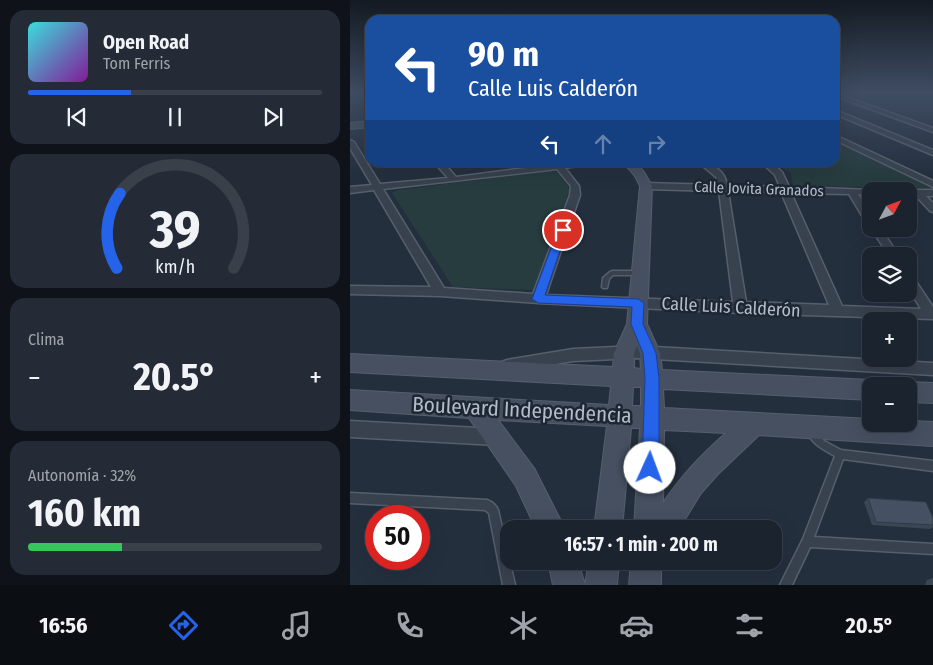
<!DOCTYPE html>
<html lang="es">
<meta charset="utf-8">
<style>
:root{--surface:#1b232e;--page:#242b36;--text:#f1f3f6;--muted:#a0a4aa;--line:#39404a;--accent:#2563eb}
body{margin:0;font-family:"Fira Sans Condensed",sans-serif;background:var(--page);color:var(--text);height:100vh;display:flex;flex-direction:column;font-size:19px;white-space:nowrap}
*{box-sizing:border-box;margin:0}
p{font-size:16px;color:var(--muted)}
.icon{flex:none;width:28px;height:28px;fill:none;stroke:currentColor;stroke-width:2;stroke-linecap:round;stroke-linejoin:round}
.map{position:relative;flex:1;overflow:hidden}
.panel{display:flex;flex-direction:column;gap:10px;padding:10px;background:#0f1319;width:350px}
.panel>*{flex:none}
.banner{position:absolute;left:15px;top:15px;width:475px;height:152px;border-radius:15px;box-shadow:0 5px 20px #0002,0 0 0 1px var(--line);background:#1a4fa0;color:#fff;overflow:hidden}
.needle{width:32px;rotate:49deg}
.fabs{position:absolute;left:512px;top:182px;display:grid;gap:10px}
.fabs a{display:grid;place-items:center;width:55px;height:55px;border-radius:10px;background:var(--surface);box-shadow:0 5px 20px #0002,0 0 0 1px var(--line);font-size:25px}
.speed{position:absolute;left:15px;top:505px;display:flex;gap:10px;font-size:25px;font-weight:700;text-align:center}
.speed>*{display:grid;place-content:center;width:65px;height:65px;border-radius:50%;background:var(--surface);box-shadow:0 5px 20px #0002,0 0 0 1px var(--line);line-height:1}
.speed .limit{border:8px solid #d22;background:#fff;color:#111}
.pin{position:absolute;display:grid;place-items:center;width:42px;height:42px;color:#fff;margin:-21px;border:2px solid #fff;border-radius:50%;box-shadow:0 1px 5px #0007}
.me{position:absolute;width:55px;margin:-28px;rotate:2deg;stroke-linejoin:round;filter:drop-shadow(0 0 4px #0008)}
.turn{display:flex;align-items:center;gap:18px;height:105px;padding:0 20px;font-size:22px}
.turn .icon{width:65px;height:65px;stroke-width:2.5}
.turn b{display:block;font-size:35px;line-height:42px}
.lanes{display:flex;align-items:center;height:48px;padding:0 20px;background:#0003;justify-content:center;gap:25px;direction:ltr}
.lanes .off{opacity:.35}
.big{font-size:38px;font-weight:700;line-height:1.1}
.panel .widget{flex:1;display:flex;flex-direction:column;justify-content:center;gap:8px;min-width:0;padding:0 18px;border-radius:15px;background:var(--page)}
.panel .dial{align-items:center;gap:0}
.dial svg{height:130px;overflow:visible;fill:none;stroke:var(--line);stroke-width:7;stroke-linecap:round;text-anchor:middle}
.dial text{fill:var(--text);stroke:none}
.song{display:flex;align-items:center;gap:15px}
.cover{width:60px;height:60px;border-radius:8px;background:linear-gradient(135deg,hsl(180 70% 55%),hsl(290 70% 35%))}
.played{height:5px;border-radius:2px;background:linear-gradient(90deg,var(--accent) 35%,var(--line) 35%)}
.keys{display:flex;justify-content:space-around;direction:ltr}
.heat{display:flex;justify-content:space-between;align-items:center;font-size:28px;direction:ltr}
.charge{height:8px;border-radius:4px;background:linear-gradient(90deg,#34c759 32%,var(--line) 0)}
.trip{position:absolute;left:150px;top:520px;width:282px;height:50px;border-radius:15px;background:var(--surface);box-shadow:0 5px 20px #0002,0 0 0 1px var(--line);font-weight:700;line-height:50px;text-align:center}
.tab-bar{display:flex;height:80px;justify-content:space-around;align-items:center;background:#0b0e12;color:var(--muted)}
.tab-bar .icon{width:35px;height:35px}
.tab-bar .selected{color:var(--accent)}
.tab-bar b{font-size:22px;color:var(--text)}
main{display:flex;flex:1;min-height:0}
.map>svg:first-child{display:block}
.green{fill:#263c3f}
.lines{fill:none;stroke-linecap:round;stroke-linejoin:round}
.lane-casing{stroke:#565f6c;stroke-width:3}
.street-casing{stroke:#565f6c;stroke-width:3}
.secondary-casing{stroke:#565f6c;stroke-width:2}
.lane{fill:#38414e;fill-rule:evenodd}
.street{fill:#38414e;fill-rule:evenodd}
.secondary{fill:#465061;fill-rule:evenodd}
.wall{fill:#3b4654}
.building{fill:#455162;stroke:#303945}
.route{fill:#2563eb;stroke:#184099}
.labels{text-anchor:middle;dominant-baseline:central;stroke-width:5;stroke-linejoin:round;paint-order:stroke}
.far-street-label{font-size:15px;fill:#b4bcc9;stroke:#1d2633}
.street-label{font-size:18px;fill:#b4bcc9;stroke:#1d2633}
.near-street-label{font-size:21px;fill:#b4bcc9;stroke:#1d2633}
</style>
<main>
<section class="panel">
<div class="widget">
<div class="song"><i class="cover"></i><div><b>Open Road</b><p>Tom Ferris</p></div></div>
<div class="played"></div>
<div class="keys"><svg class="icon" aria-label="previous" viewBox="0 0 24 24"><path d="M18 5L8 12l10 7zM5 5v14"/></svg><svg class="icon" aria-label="pause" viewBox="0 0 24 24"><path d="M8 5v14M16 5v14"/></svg><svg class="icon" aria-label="next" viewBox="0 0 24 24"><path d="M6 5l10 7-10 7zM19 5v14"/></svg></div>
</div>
<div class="widget dial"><svg viewBox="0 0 100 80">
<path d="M14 69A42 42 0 1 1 86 69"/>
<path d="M14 69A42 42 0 0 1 16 23" stroke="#2563eb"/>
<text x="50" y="56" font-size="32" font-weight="700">39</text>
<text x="50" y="72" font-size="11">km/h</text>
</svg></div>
<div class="widget"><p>Clima</p>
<div class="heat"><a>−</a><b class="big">20.5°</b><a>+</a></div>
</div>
<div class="widget"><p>Autonomía · 32%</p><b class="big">160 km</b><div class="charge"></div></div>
</section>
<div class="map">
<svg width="583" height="585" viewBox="0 0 583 585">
<rect width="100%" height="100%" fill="#242f3e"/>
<path class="green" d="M485,141L582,188L443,186L441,173L424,163L485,162Z
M200,171L207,172L220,189L183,290L103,287L42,193L48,190Z"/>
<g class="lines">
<g class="lane-casing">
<path id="lane" d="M0,93H5L0,95Z
M262,271H289L292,273L289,275H263L259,279L257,288H253L252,287L253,278L260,272Z
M462,430L465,431L474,441L491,450L583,461V471L493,459L464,537L583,544V554L460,547L442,585H430L453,539L485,456C474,450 464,445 458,434L459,431Z
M0,493L137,500C142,502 146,505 148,510L165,585H153L139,513L135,510L0,503Z"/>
</g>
<g class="street-casing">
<path id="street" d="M485,93L583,128V132L485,96Z
M485,110L583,150V155L485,114Z
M485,135L583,181V187L485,140Z
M0,140L4,142L30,184L98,178L84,162H93L106,177L223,162H250L215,168L229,186L230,195L196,295L383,302L369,191L296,189L292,186L296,183L368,185L366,177L348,162C362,162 375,171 377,185L430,187L425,175L411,162H421L432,172L439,187L524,190L521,191V195L508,194L521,215V225L517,224L499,194L441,193L492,306L571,309L559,289V276L563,277L583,307V319L390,313L188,303L90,296L0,294V286L81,287L24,190L0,193V187L22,185L0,148ZM207,169L221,186L220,195L183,294L94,288L33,189ZM378,191L431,192L479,305L396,302Z
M559,190H583V196H576L583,203V212L580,211L566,196H559V191H556Z
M521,228L531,229L549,256H539Z
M287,346L583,363V375L287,358L223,361L157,372L152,370L149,366L152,362L157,360L223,349Z
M0,421L146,429L152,431L155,437L152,443L146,445L0,437Z"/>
</g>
<g class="secondary-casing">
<path id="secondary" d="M20,121V127L0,129V123Z
M273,162H285L294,172L302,186L297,324L310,353L312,370L521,380L529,383L530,386H521V400L313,389L314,408L521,419V424H559V421L583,422V446L409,435L368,474L351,493L329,529H284L290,428H281L272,529H244L257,426L148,420L184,468L215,529H186L166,486L119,418L0,410V390L259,405L261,386L0,372V354L263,367L264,353L277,324L290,186L285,176ZM287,346L290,353L291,369L284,368V353ZM283,387H291V406H282ZM314,430L376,433C350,456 332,475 313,503Z
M559,382L583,383V403L559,402V386H551Z
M198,561H228L235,585H203Z
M239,561H269L267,585H235Z
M281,561H311V585H279Z"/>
</g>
<use href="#lane" class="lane"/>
<use href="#street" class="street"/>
<use href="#secondary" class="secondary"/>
</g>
<path class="wall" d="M518,498L583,518V527L580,529L522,525L514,502Z
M583,578V585H575L577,580Z"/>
<path class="building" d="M518,498L576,502L583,518V525L526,522Z"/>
<linearGradient id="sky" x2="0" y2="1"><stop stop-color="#141a22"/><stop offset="0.53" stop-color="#3f4d63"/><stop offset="1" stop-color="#3f4d63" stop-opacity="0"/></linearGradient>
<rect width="583" height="175" fill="url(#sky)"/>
<path class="route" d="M213,227L217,230L195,295L288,299L294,303L293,324L306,353L309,378V468L306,474L300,476L294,474L292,468L295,378L293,353L281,324L282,307L188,303L182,299L208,230Z"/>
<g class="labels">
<g class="far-street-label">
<text transform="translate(409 189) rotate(2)">Calle Jovita Granados</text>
</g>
<g class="street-label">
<text transform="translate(381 307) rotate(3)">Calle Luis Calderón</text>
</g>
<g class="near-street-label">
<text transform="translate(172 410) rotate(3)">Boulevard Independencia</text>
</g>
</g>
</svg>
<div class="fabs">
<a><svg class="needle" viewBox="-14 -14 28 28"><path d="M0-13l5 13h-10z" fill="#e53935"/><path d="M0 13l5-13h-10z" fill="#a0a4aa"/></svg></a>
<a><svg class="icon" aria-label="layers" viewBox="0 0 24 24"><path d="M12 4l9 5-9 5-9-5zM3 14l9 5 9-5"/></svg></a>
<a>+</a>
<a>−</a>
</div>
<div class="speed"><div class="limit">50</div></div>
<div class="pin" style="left:213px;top:230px;background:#d93025"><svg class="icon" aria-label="arrive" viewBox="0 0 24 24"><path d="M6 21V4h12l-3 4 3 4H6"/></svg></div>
<svg class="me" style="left:300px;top:468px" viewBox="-20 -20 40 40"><circle r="19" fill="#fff"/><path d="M0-13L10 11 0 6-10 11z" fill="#2563eb"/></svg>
<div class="trip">16:57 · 1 min · 200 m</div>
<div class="banner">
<div class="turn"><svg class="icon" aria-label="left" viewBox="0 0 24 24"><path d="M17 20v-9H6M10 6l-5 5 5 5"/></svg><div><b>90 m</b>Calle Luis Calderón</div></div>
<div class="lanes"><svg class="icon" aria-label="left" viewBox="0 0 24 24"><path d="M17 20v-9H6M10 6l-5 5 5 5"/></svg><svg class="icon off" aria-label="ahead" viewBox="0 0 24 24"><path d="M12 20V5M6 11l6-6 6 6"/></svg><svg class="icon off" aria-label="right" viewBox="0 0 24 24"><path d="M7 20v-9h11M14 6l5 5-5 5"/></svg></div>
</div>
</div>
</main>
<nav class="tab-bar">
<b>16:56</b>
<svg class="icon selected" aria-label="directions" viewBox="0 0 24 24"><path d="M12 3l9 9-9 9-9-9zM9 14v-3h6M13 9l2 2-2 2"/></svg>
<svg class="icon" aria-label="music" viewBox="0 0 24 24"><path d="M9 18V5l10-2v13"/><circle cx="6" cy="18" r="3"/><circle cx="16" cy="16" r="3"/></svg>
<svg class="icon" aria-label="phone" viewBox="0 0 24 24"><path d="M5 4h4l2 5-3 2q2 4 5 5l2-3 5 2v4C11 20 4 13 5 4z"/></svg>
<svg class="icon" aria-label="climate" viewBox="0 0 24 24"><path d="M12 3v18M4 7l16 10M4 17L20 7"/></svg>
<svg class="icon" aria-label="car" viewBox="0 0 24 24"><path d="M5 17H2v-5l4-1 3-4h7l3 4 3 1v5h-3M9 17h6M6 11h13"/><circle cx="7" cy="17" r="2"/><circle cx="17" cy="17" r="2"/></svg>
<svg class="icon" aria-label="filters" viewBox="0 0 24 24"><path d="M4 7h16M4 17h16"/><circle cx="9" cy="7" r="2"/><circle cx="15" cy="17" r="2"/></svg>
<b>20.5°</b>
</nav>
